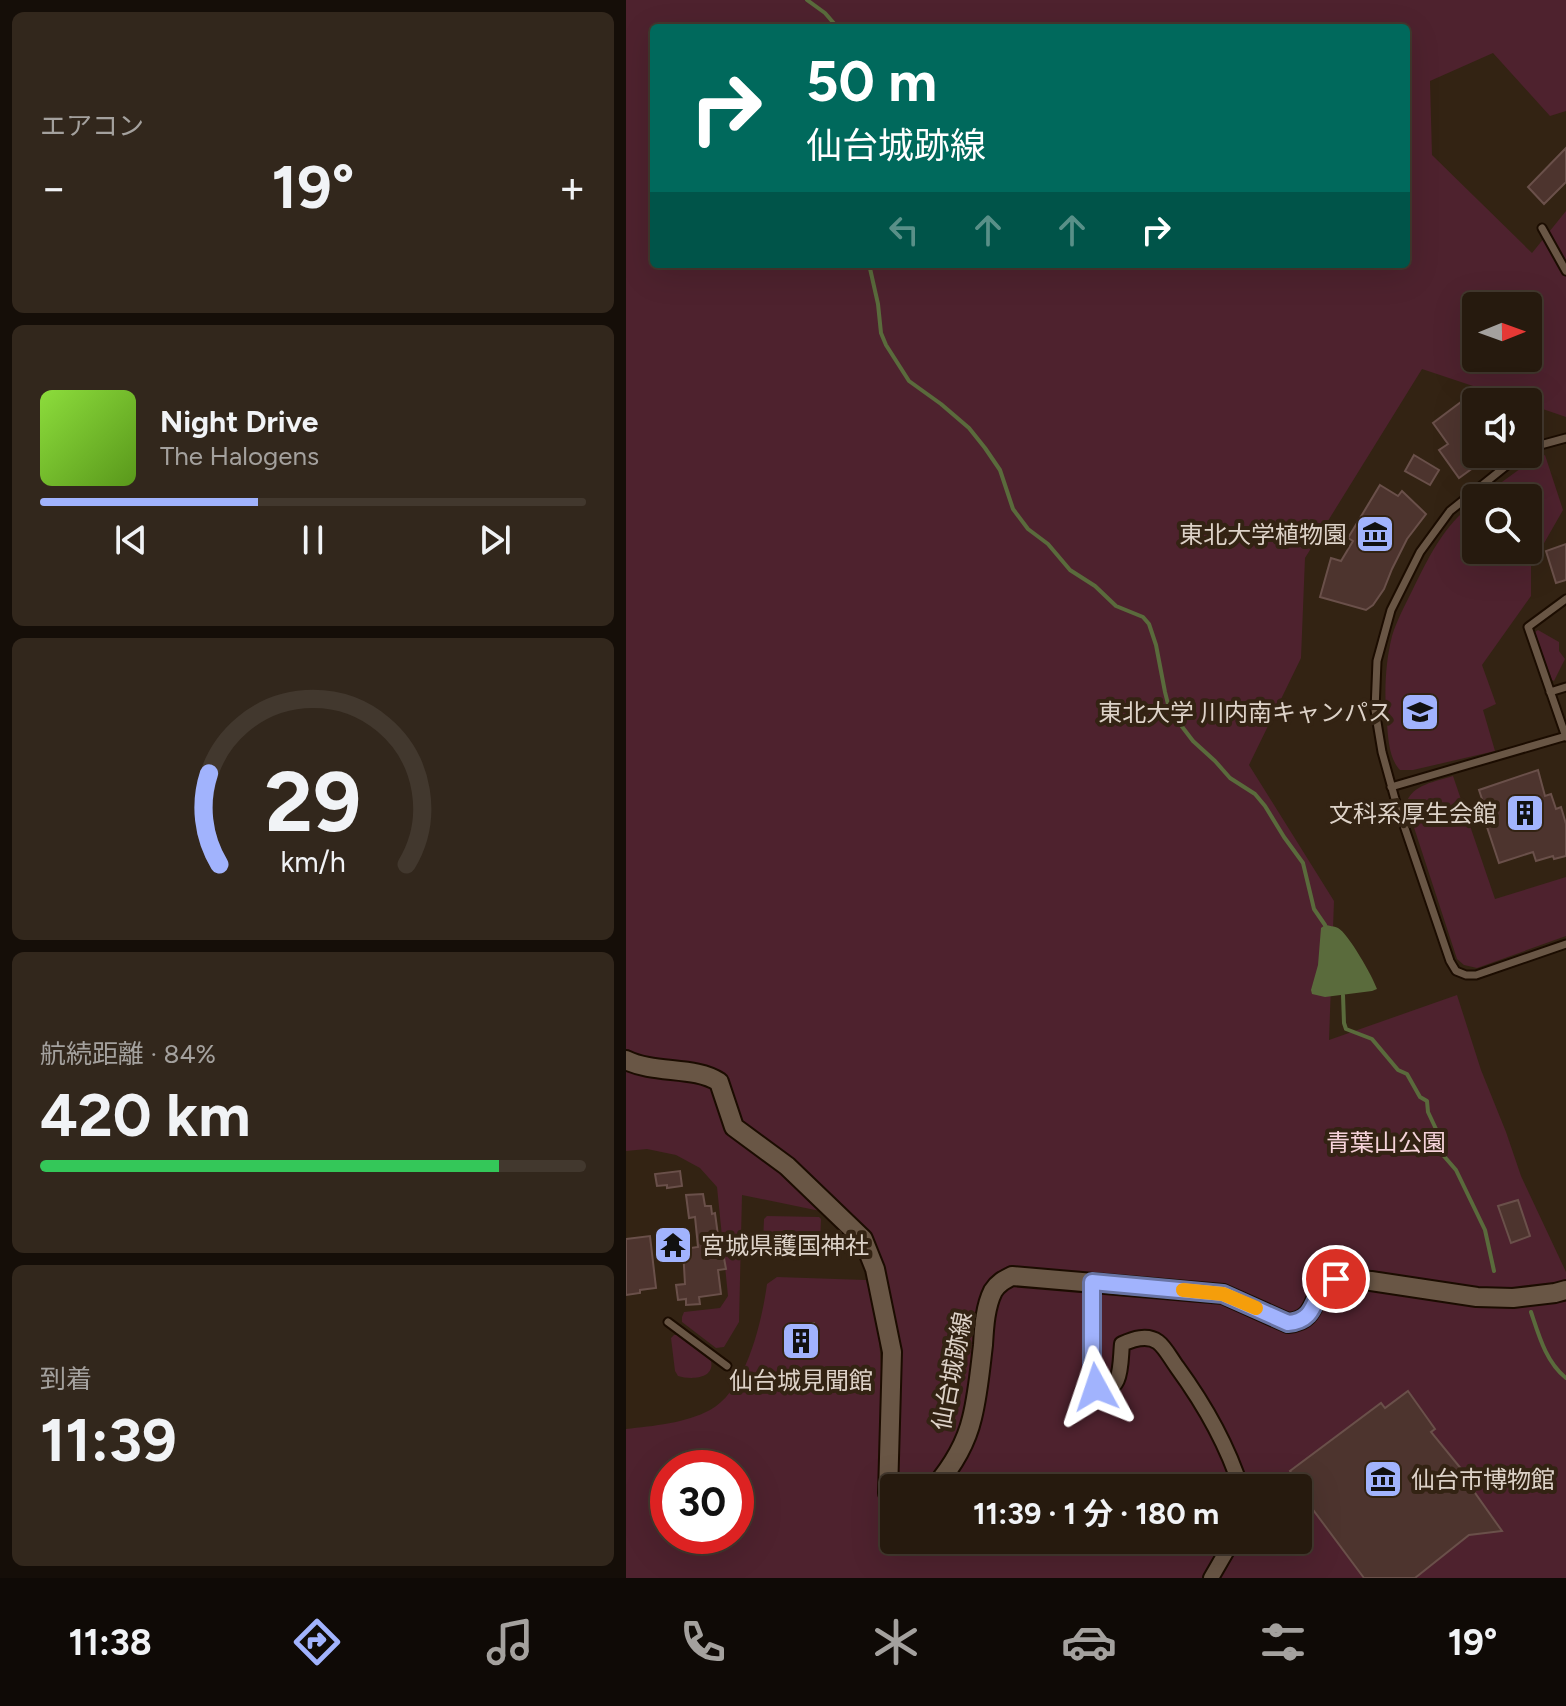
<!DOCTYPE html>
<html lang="ja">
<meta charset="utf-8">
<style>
:root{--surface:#261a0e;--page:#32271c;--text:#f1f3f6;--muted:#a4a19e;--line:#42382e;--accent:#a1b3fd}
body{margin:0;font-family:Figtree,"Noto Sans JP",sans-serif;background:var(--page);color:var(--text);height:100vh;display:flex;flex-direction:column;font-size:30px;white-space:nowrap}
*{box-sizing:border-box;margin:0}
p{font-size:26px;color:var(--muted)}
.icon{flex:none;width:44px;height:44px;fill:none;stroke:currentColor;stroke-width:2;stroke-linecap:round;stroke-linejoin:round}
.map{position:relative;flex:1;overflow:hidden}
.drawer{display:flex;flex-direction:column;gap:12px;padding:12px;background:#150e08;width:626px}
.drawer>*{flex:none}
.top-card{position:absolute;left:24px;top:24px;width:760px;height:244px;border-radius:8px;box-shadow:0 8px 32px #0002,0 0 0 2px var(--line);background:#00695c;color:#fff;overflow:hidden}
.needle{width:52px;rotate:89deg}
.fabs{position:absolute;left:836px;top:292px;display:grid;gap:16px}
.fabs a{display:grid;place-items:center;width:80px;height:80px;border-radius:8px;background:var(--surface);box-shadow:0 8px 32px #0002,0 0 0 2px var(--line);font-size:40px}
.speed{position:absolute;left:24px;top:1450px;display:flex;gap:16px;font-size:40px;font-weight:700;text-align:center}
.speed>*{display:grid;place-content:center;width:104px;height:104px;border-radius:50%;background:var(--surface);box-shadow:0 8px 32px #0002,0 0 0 2px var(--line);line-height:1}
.speed .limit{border:12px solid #d22;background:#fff;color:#111}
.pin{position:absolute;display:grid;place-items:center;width:68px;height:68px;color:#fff;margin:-34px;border:4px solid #fff;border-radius:50%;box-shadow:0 2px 8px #0007}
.me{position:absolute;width:88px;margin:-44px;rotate:355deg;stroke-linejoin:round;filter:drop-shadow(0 0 6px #0008)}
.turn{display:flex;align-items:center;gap:28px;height:168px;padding:0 24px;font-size:36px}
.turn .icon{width:104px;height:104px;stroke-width:2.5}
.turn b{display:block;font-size:56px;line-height:68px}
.lanes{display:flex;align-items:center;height:76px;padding:0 24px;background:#0003;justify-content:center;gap:40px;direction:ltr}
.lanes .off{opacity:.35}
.big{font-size:60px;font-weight:700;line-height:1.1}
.drawer .widget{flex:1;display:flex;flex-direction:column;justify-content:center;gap:12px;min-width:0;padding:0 28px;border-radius:12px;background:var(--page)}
.drawer .dial{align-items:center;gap:0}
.dial svg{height:208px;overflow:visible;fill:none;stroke:var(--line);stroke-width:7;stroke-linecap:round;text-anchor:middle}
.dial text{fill:var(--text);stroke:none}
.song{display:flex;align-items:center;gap:24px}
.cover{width:96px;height:96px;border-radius:12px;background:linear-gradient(135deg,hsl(90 70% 55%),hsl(90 70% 35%))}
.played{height:8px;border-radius:4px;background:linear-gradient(90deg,var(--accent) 40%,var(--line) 40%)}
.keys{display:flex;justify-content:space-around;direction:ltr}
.heat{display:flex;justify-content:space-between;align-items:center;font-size:44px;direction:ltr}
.charge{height:12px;border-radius:6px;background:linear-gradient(90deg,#34c759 84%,var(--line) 0)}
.trip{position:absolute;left:254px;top:1474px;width:432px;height:80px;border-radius:8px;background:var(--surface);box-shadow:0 8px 32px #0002,0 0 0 2px var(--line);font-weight:700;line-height:80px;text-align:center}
.dock{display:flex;height:128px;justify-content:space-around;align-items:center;background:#0f0a06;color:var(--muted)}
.dock .icon{width:56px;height:56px}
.dock .on{color:var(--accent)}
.dock b{font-size:36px;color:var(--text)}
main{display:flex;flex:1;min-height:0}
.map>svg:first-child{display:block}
.green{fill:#4e222e;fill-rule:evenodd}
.water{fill:#5a6b3c}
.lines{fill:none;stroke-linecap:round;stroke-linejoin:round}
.stream{stroke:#5a6b3c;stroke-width:4}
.building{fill:#4d342e;stroke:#6a504a;stroke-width:2}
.service-casing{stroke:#1b0c00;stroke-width:11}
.minor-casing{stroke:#1b0c00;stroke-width:18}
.tertiary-casing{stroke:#1b0c00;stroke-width:22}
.service{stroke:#695645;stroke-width:7}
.minor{stroke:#695645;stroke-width:14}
.tertiary{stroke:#695645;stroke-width:18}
.route-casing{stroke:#6974a4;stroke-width:20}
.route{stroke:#a1b3fd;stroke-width:14}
.slow{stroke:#f59e0b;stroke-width:14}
.labels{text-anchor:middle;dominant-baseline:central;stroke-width:8;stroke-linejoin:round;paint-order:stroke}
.poi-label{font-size:24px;fill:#ddd2c8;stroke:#332313;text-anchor:end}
.park-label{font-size:24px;fill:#f6d3da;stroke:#332313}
.street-label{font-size:24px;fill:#ddd2c8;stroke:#332313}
</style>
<main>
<section class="drawer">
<div class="widget"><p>エアコン</p>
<div class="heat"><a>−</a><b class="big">19°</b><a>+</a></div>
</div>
<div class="widget">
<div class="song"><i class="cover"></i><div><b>Night Drive</b><p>The Halogens</p></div></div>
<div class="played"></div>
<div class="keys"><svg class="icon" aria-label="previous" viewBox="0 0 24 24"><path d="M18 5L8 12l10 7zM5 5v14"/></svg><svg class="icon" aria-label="pause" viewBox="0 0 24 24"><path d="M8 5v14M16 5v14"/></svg><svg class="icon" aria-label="next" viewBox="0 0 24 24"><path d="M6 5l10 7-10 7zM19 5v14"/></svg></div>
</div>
<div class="widget dial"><svg viewBox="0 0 100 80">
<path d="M14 69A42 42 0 1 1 86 69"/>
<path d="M14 69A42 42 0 0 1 10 34" stroke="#a1b3fd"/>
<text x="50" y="56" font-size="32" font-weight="700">29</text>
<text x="50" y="72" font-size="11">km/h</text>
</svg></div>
<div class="widget"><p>航続距離 · 84%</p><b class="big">420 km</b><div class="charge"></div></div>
<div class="widget"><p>到着</p><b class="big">11:39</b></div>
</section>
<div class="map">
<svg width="940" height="1578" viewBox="0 0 940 1578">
<rect width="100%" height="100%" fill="#332313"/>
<path class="green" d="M0,0H940V111L924,116L867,53L804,81L806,155L906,253L940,211V417L902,404V402H895L796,369L679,558L675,658L623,765L708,901L703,1040L831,995L855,1070L880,1132L895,1176L940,1272V1578H0V1429C27,1426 60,1423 84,1410C120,1391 136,1321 141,1284L151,1277L240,1280C263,1348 254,1421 253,1491L259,1510L268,1515V1540H672V1488H274L272,1481L273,1346L255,1270L199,1212L116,1195L113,1322L98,1347L90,1348L56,1322V1317L58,1312L94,1308L102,1296L91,1187L74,1168L50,1155L21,1149L0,1151ZM28,28H780V264H28ZM850,306H902V358H850ZM42,1468H110V1536H42Z
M919,455L937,510L905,566V596L856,665L870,704L857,710L869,751L787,770H774C763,759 762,737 761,723C758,695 759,664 766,636C771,620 779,605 786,591C804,555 817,526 850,501V550H902V498H854L902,463Z
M912,630L933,642V651L939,659L928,681L926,680L909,632Z
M827,776L869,899L940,877V936L851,968L838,965L831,959L780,803C787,784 809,782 827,776Z
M141,1216L193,1217L195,1219L194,1243L190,1246L139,1245L137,1243L138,1219Z
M48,1335H51L85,1361C89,1379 65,1380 52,1376L49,1371L45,1338Z"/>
<path class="water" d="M699,925C701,925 710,927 712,928C722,933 747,977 751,989L746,991L699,997L686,994L685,990L692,965L695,928Z"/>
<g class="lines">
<path class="stream" d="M181,0L199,13L212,28
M243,264L252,304L255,333L260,345L283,381L315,404L343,428L359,448L374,470L387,509L402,529L422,544L444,570L469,586L490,606L517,617L523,624L530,645L539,692L542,704L554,724L567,741L589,761L604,778L629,794L639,806L658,837L677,863L688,909L699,925
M717,995L718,1023L720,1029L746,1039L772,1070L781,1074L794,1097L801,1101L802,1112L810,1129L808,1140L810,1147L830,1170L859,1230L868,1271
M905,1312C913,1336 920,1362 940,1378"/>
</g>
<path class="building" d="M940,148V182L918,204L902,187Z
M843,396L850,406V454H866L833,478L813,450L822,444L807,423Z
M788,455L813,470L804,485L779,471Z
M754,485L772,496L776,491L800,514L781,539L766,569L758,589L747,605L740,610L694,597L705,558L715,561L727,541L722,538Z
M940,544V580L930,583L920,551Z
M912,770L919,796L925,794L930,809L935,807L940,824V856L928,859L927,856L910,861L907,852L873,863L858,818L862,817L853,790Z
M54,1171L56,1186L41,1188V1185L31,1186L29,1174Z
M77,1194L79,1206H85L86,1214L89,1213L95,1258H98L100,1269L92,1270L95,1294L73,1297L74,1304L60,1305V1299L52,1300L50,1285L59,1284L57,1249L72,1247L69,1217L63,1218L60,1195Z
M892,1200L904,1236L885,1243L872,1206Z
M24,1236L30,1288L14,1290V1293L0,1295V1239Z
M188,1323L190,1357L172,1358L171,1351H161L160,1331L170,1330V1324Z
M782,1391L809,1429L805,1432L850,1487L847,1490L876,1531L843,1535L789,1578H738L679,1499L682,1496L664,1471L755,1403L759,1408Z"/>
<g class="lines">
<g class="service-casing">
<path id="service" d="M916,228L940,271
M902,450L907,447L940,438
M895,454L824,511L794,552L765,610L751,661L749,710L756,752L769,799L824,961L830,971L840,975H850L940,944
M940,599L902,627L940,737
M924,692L940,687
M765,787L940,736
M42,1322L101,1366"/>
</g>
<g class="minor-casing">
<path id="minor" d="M466,1282V1379L470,1387C497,1397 494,1362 496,1344C507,1339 521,1334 532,1342C539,1347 545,1359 551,1367C578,1404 601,1444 615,1488
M585,1578L607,1540"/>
</g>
<g class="tertiary-casing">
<path id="tertiary" d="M0,1060C28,1074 69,1066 93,1082L108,1127L161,1166L237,1239L249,1269L266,1352L262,1493L268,1504
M308,1488C325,1468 340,1444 346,1418C352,1394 354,1370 357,1345C358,1328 359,1307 367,1291C372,1283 378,1280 386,1276L597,1294L662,1323C687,1321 686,1304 697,1285L710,1279L745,1281L851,1297L887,1298L929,1293L940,1290"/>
</g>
<use href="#service" class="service"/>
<use href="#minor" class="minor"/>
<use href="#tertiary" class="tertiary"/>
</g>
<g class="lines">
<g class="route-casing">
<path id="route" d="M470,1387L466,1379V1282L597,1294L662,1323C687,1321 687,1304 697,1285L710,1279"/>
</g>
<use href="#route" class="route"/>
<path class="slow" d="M557,1290L597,1294L630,1308"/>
</g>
<defs>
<g id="museum-square" transform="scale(2)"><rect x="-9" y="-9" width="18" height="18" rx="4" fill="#a1b3fd" stroke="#332313"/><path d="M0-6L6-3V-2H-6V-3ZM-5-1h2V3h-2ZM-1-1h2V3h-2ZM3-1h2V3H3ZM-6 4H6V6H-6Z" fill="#111"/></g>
<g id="university-square" transform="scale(2)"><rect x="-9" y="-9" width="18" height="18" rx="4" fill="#a1b3fd" stroke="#332313"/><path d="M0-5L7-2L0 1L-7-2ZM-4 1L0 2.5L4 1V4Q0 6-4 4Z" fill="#111"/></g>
<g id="building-square" transform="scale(2)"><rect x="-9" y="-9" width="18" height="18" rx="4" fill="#a1b3fd" stroke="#332313"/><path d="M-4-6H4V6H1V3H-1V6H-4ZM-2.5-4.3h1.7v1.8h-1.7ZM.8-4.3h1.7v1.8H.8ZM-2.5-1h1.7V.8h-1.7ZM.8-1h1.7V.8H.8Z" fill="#111"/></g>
<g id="temple-square" transform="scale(2)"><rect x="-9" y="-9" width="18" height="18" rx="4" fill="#a1b3fd" stroke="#332313"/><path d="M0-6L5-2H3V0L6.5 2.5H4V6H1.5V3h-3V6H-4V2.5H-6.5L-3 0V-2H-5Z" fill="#111"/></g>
</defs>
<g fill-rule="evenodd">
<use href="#museum-square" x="749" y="534"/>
<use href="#university-square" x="794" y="712"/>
<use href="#building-square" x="899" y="813"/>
<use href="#temple-square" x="47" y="1245"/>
<use href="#building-square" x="175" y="1341"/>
<use href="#museum-square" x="757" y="1479"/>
</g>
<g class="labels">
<g class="poi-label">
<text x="721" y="534">東北大学植物園</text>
<text x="766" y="712">東北大学 川内南キャンパス</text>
<text x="871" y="813">文科系厚生会館</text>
<text x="75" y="1245" text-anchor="start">宮城県護国神社</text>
<text x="175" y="1380" text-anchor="middle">仙台城見聞館</text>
<text x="785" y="1479" text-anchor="start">仙台市博物館</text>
</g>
<g class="park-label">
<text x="760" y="1142">青葉山公園</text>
</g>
<g class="street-label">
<text transform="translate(326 1371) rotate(-79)">仙台城跡線</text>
</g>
</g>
</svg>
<div class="fabs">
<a><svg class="needle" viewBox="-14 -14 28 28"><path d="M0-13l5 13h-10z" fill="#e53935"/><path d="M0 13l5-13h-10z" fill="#a4a19e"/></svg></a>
<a><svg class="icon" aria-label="sound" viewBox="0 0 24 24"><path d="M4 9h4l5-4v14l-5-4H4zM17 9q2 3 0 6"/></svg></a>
<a><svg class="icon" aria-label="search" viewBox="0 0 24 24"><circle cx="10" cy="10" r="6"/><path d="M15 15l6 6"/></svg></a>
</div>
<div class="speed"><div class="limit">30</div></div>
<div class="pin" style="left:710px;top:1279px;background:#d93025"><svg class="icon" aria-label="arrive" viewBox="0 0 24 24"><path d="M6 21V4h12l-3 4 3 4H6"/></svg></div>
<svg class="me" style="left:470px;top:1387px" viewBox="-20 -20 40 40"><path d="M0-17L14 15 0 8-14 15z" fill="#a1b3fd" stroke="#fff" stroke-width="4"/></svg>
<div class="trip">11:39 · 1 分 · 180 m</div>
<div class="top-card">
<div class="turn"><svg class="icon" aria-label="right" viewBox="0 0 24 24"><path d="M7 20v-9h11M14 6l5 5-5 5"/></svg><div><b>50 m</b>仙台城跡線</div></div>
<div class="lanes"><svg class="icon off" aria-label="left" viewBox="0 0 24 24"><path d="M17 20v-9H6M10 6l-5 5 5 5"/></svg><svg class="icon off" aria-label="ahead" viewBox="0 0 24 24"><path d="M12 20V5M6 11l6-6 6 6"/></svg><svg class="icon off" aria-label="ahead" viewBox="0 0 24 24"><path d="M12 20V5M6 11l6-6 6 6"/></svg><svg class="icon" aria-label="right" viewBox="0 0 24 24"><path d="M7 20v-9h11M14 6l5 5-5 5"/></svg></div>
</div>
</div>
</main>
<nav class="dock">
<b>11:38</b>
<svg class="icon on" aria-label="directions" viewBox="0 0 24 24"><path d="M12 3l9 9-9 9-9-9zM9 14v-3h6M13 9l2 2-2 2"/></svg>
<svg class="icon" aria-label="music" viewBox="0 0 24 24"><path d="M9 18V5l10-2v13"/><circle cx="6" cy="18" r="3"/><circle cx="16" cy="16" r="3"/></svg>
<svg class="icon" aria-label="phone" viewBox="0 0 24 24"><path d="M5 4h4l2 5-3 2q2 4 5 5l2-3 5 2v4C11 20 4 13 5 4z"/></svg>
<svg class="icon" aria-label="climate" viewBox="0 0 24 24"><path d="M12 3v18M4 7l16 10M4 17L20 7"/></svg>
<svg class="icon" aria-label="car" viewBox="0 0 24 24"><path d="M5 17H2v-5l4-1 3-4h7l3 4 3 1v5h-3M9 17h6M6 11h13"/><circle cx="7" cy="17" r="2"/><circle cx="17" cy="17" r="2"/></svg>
<svg class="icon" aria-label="filters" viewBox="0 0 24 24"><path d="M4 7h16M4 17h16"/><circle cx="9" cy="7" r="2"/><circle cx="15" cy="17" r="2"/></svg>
<b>19°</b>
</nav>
